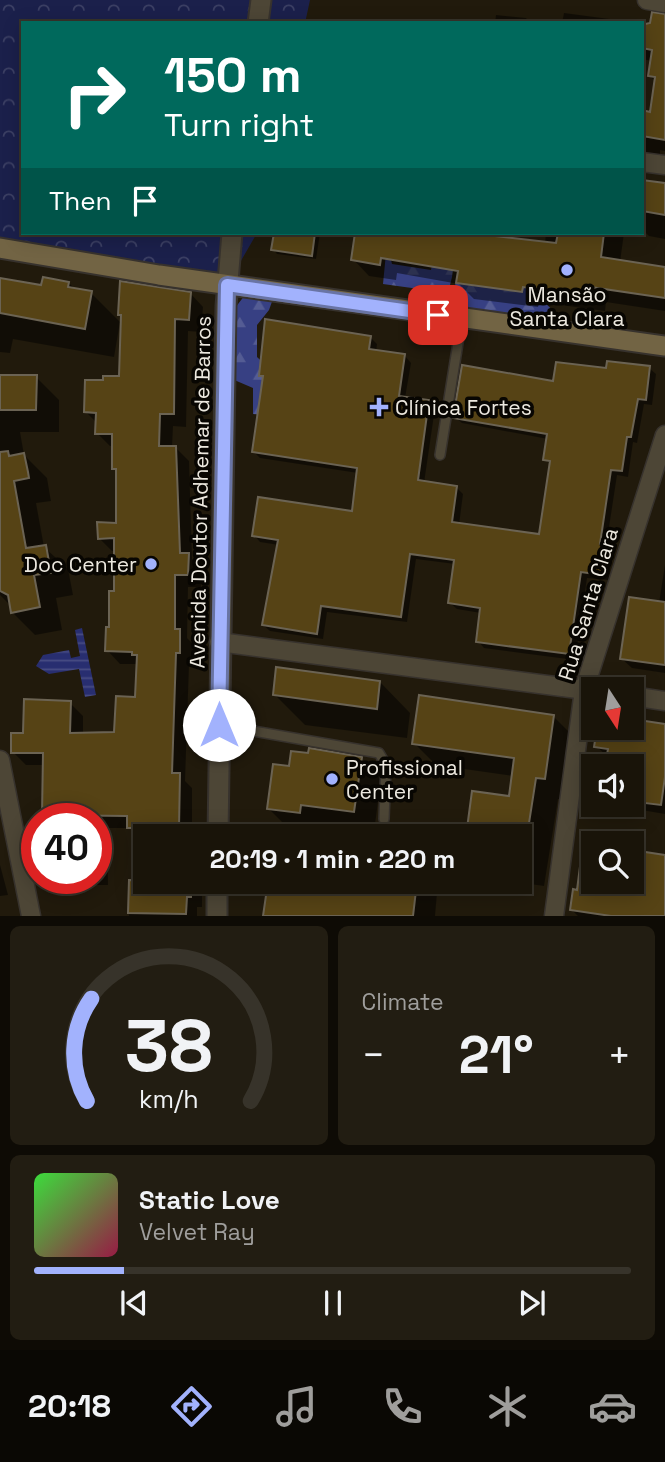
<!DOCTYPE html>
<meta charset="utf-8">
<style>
:root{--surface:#191409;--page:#221d12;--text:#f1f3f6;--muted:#9f9e9c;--line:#37332a;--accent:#a2b2fd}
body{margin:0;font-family:"Space Grotesk",sans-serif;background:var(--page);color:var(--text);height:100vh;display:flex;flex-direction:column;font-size:26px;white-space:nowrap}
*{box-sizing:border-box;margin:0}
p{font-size:23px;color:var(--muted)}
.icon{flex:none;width:38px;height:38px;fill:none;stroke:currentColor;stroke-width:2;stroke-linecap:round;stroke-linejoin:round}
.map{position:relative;height:916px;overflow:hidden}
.sheet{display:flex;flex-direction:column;gap:10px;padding:10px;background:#0e0b05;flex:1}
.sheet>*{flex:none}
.hud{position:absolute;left:21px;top:21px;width:623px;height:214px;border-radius:0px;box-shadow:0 4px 18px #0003,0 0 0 2px var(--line);background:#00695c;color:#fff;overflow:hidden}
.needle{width:46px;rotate:168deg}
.buttons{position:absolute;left:581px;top:677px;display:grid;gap:14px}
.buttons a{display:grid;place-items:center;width:63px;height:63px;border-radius:0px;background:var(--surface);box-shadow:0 4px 18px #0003,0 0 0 2px var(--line);font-size:35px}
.speed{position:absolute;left:21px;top:803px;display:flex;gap:14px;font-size:35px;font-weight:700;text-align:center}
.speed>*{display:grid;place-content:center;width:91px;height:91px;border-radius:50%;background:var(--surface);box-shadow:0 4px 18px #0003,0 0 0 2px var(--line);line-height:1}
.speed .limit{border:10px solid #d22;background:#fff;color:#111}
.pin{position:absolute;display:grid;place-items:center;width:60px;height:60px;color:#fff;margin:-30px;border-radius:14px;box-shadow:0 4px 10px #0006}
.me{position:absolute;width:77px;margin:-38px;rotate:0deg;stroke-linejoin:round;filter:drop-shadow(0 0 5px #0008)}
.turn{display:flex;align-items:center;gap:24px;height:147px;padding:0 28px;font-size:32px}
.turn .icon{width:91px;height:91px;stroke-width:2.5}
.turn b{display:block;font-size:49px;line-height:60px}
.then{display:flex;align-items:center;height:66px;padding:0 28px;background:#0003;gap:14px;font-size:26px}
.big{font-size:52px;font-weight:600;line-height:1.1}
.sheet .tile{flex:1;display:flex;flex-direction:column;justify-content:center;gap:10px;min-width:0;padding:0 24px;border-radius:10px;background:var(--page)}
.sheet .dial{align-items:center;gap:0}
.dial svg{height:182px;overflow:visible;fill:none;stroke:var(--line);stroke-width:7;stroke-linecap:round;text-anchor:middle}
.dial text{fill:var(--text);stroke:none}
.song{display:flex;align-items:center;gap:21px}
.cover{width:84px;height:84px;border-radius:10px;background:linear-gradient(135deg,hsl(120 70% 55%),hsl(340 70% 35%))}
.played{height:7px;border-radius:4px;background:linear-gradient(90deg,var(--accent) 15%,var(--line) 15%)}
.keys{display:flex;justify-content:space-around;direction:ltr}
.heat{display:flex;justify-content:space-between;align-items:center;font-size:38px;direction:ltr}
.sheet .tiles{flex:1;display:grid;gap:10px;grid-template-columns:1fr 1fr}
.tile:last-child{grid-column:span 2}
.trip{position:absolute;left:133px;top:824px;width:399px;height:70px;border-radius:0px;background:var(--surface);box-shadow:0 4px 18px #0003,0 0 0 2px var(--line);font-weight:600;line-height:70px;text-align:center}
.dock{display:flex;height:112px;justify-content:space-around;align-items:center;background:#0a0804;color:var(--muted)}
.dock .icon{width:49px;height:49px}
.dock .active{color:var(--accent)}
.dock b{font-size:32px;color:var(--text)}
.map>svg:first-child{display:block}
.forest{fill:url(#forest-firs)}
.park{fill:url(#park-crowns)}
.water{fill:url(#water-rules)}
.shadow{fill:#0007}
.building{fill:#564315;stroke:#6b6353;stroke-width:2}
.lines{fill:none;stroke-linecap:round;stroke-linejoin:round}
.service-casing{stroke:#37322d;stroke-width:12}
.minor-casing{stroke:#37322d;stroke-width:21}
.tertiary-casing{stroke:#37322d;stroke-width:23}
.secondary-casing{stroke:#37322d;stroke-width:23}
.service{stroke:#4d4636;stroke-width:9}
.minor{stroke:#4d4636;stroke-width:18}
.tertiary{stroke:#4d4636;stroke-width:19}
.secondary{stroke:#726444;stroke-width:19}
.route-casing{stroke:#6974a4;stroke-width:18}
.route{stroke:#a2b2fd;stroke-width:12}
.poi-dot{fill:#a2b2fd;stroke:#080602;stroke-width:2.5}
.labels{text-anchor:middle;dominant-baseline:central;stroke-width:7;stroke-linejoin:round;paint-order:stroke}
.poi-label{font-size:21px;fill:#ece8df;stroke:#080602;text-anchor:start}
.street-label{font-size:21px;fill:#ece8df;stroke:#080602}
</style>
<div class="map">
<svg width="665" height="916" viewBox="0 0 665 916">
<defs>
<pattern id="forest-firs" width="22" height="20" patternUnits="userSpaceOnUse" patternTransform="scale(1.75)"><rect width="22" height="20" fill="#374083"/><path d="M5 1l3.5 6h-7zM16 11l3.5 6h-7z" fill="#545c94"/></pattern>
<pattern id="park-crowns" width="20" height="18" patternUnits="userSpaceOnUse" patternTransform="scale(1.75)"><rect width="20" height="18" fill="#1b204b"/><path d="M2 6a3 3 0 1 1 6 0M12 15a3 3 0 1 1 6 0" fill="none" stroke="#3c4064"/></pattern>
<pattern id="water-rules" width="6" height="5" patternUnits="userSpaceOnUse" patternTransform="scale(1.75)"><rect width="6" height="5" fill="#282e70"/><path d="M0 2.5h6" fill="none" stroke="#474c84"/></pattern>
</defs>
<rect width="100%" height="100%" fill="#211a0c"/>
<path class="forest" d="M388,233H394L390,256L392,264L431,270L438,233H458L452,277L448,293L383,284Z
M469,246L517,252L531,288L556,314L528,323L477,329L453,291Z
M248,291L274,296L269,310L257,325V357L277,376L270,416L253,414V388L232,379L219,329Z"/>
<path class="park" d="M0,0H310L305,23H23V233H257L227,285L137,260L0,241Z"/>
<path class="water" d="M82,628L96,695L85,697L79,669L49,674L36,666L43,655L69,650L71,658L80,656L75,630Z"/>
<path class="shadow" d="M564,13L617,20L619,23H562Z
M496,15L526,18L530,23H495Z
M665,17V151L660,150V155L642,152V112L652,114L656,82L649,75L652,61L642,59V27L652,25Z
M642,182L665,185V239L649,236L642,229Z
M275,233H320L316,259L277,254L273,249Z
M357,233H457L545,243L546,233H624L620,262L665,268V311L606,302L605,311L539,302L538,307L474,299L459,284L397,273L396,280L369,276L353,259Z
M0,278L43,287L69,283L76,290L91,293L120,322L114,357L13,339L10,353L0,352Z
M190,293L203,307L201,332L188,331L186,427L173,426L172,447H175L189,461L192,559L201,568V587H188L187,638L193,644L192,665H189L185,781L192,788V836H145V840H142L130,828H107L108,885H66L59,878H96V819H49L44,814L45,765H26L13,752L25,735L70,703L83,716V734H116L136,698L139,664H120L107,650L116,593L115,551H112L99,538L118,525L117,472L114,468V446H110L97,433L98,424L85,411L121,378L123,318L120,315Z
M371,338L377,344L376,352L405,356L411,363L405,398L429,402L435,408L424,483L456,487L463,494L459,525L540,536L551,465L545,459L548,439L462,423L455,417L555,383L607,370L649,368L656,374L652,405L644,404L637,443L633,442L628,477L617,475L606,547L612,553L609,580L587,578L575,660L484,648L478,641L481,613L457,609L450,603L455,564L416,559L407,622L327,612L323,639L270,631L263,625L279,545L260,542L254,535L353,513L358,473L260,458L254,452L264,379L260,375Z
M0,376L36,377L59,400V432H20L24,455L47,478L50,496L51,501L36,503L44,547L68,569L73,595L56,598L62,630L35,635L12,612L11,606L0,595Z
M665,565V673L632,668L622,659L659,603Z
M380,682L410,713L407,738L305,725L274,694Z
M553,716L575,738L567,800L558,799L544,886L516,882H520V836H467L474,793L510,798L513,776L436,765L414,743Z
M632,720L665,726V814L612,805H632V766H607L608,757L596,746L599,728H632Z
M361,759L381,779L374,832L321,825L320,833L289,829L269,809L291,768Z
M585,845L593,846V882H632V851L665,855V916H578L572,910L578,892Z
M0,865L8,895L0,896Z
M130,882L191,883L202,894V907H197V916H129Z
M269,882H426L437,893L435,916H265Z"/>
<path class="building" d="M652,12L665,14V140L642,136V110L650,112L655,77L648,76L652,50L642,48L645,24L650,23Z
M642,180L665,183V215L642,211Z
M274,233H315L312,256L271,250Z
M355,233H469L556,243L558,233H604L601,257L665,267V298L590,287L589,295L523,287L522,292L456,283L458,271L381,258L380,265L351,260Z
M43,277L69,282L68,287L92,291L85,329L0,313V278L41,285Z
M120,281L191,292L189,320L175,319L174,414H160L159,446H176L180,553H189L188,575H175V629H180V653H176L172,773H180L179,828H127V816L42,815L43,753H11V733H23L24,699L71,701L70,733L114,732L116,696L135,697L137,655H132V652L105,651L106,627H109V591H114V538L98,539L97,522L116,523V469H112V434H95L96,413L84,412L85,380H103V376H119L121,315H118Z
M265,319L371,336L369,349L405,354L399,396L429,400L418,480L457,486L452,522L539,534L550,461L543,460L547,434L453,418L462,365L553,381L556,362L606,368L607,361L650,366L646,400L638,399L631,437H627L622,471L611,470L600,544L607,545L603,575L581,572L569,654L476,642L480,608L448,603L454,560L410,554L401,617L321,606L317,634L262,625L278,540L252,536L258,497L352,511L357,468L252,452L263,376H259Z
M0,375H37L36,410H0Z
M8,451L9,456L24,453L28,472L29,478L14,481L26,548L46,545L51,573L34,575L40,607L11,613L8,595L0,591V452Z
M629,597L665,602V665L620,659Z
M276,667L380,681L377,709L273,695Z
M419,695L554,715L545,779L536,778L527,836H466L472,791L509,796L514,758L412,744Z
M632,719L665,724V777L661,805L636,802L637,794L632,793V766H605L608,749L594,747L597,728H632Z
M309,748L362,757L354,812L301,805L300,813L267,809L273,764L289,766L291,751L308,753Z
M583,843H593V882H632V850L665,855V916H611L570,910L573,889L577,890Z
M129,880L192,882L191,897H187L186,914L128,913Z
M268,882H417L413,916H263Z"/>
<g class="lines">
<g class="service-casing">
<path id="service" d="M440,455L462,318
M219,725L379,753L386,765L384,819"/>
</g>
<g class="minor-casing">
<path id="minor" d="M647,0L665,3
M642,162L665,165
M219,642L593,691
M632,696L665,701
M0,760L31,916
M554,916L584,690L665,435"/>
</g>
<g class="tertiary-casing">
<path id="tertiary" d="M258,23L261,0
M218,836L226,306L232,233
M217,916V882"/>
</g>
<g class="secondary-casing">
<path id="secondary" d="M0,248L159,275L665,346"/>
</g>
<use href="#service" class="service"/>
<use href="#minor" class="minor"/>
<use href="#tertiary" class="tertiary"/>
<use href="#secondary" class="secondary"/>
</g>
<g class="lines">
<g class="route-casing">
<path id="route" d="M219,725L227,285L438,315"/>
</g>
<use href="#route" class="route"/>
</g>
<g class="poi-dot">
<circle cx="567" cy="270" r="7"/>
<path d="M375.5 396.5h7v7h7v7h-7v7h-7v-7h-7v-7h7z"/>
<circle cx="151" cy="564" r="7"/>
<circle cx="332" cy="779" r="7"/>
</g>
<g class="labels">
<g class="poi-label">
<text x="567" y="294" text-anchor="middle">Mansão<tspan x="567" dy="24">Santa Clara</tspan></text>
<text x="395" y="407">Clínica Fortes</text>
<text x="137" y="564" text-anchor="end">Doc Center</text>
<text x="346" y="767">Profissional<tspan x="346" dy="24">Center</tspan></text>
</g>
<g class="street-label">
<text transform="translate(200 492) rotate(-89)">Avenida Doutor Adhemar de Barros</text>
<text transform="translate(588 604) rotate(-73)">Rua Santa Clara</text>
</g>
</g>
</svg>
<div class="buttons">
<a><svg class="needle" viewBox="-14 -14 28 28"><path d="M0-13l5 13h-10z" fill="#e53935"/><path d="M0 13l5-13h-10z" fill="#9f9e9c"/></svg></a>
<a><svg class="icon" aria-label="sound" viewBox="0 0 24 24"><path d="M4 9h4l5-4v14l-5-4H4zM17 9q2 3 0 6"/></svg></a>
<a><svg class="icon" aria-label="search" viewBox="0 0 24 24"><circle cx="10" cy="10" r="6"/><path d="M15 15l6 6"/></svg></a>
</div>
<div class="speed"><div class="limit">40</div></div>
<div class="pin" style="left:438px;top:315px;background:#d93025"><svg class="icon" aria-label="arrive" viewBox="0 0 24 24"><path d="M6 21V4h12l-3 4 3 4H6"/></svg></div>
<svg class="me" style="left:219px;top:725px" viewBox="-20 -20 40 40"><circle r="19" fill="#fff"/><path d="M0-13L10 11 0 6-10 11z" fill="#a2b2fd"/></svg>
<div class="trip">20:19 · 1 min · 220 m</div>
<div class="hud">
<div class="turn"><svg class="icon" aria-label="right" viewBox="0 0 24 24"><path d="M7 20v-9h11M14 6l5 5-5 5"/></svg><div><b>150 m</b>Turn right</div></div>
<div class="then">Then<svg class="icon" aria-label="arrive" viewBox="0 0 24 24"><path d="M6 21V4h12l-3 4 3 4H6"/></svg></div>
</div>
</div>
<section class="sheet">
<div class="tiles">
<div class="tile dial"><svg viewBox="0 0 100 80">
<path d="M14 69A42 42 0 1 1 86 69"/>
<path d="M14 69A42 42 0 0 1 16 24" stroke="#a2b2fd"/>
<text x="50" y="56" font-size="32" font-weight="700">38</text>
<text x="50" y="72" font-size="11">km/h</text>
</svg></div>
<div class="tile"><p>Climate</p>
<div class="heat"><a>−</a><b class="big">21°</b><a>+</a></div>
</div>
<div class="tile">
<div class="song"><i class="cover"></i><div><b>Static Love</b><p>Velvet Ray</p></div></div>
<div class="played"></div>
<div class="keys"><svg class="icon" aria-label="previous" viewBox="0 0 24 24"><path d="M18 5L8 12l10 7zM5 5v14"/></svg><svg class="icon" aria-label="pause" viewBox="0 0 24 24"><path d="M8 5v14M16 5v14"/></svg><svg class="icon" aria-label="next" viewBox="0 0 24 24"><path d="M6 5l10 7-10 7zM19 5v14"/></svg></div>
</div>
</div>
</section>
<nav class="dock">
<b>20:18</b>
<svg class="icon active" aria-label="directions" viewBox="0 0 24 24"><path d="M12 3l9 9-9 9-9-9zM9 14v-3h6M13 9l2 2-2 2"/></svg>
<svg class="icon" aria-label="music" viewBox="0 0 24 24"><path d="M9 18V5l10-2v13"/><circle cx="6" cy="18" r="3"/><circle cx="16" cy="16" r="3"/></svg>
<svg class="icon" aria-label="phone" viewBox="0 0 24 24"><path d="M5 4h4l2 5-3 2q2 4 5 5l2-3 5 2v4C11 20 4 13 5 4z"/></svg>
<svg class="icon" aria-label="climate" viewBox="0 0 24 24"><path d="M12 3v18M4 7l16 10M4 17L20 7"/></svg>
<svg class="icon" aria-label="car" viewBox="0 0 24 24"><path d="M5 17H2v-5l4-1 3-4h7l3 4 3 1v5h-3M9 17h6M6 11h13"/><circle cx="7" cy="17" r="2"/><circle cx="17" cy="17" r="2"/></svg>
</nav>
